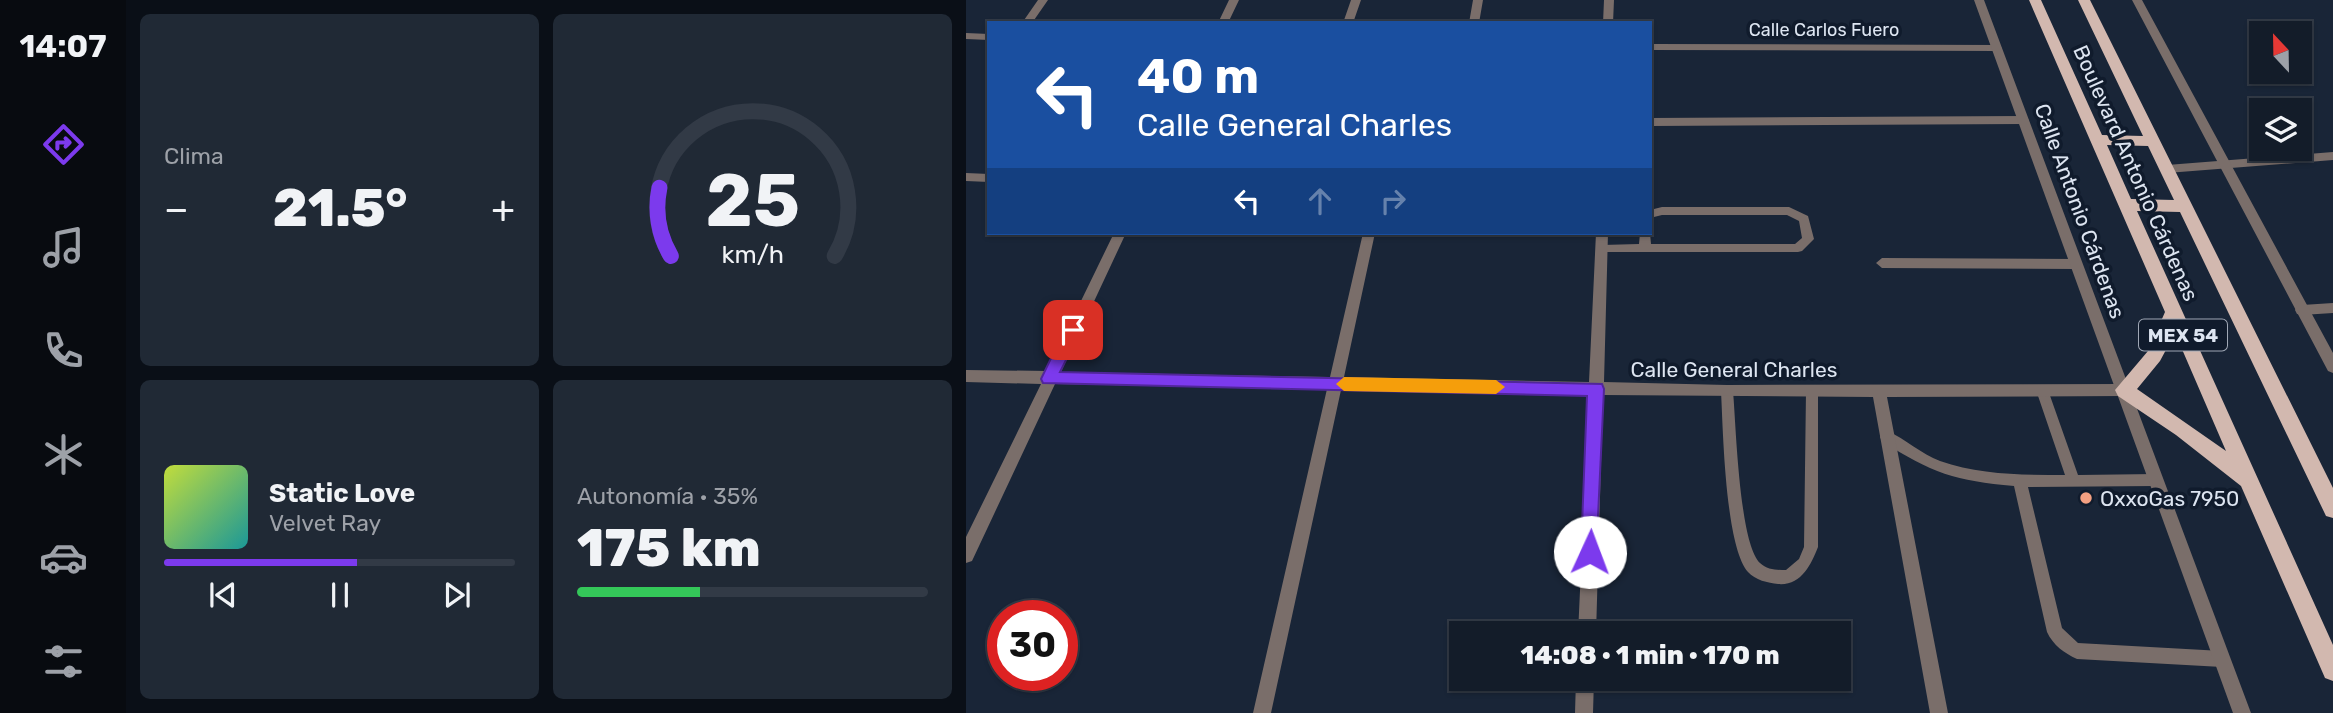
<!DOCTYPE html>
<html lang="es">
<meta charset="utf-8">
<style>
:root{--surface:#131c29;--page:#202935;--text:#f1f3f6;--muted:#9da1a8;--line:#323a46;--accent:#7c3aed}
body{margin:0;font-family:Rubik,sans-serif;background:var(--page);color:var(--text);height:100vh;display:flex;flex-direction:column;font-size:26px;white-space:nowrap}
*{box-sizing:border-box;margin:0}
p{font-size:23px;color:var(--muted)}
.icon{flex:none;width:38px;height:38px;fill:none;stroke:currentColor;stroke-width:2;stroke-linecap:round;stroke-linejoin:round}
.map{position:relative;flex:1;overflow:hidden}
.details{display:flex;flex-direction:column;gap:14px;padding:14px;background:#0a0f17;width:840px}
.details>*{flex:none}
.guide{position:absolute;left:21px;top:21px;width:665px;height:214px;border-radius:0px;box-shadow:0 2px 5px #0004,0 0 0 2px var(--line);background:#1a4fa0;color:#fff;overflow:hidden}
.needle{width:46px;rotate:338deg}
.buttons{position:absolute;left:1283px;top:21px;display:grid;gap:14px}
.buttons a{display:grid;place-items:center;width:63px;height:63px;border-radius:0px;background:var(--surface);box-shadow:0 2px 5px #0004,0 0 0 2px var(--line);font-size:35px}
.speed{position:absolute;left:21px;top:600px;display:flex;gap:14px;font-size:35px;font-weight:700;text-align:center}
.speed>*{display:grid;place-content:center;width:91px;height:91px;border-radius:50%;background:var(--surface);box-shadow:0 2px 5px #0004,0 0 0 2px var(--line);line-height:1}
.speed .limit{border:10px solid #d22;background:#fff;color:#111}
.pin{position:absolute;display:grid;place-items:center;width:60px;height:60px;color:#fff;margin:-30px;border-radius:14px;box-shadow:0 4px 10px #0006}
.me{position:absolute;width:77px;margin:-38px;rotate:2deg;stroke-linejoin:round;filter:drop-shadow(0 0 5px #0008)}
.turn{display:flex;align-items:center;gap:24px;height:147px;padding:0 35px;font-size:32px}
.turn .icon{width:91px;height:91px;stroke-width:2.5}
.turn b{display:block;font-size:49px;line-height:60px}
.lanes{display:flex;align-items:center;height:66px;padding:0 35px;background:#0003;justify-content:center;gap:35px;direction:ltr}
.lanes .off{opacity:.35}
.big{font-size:52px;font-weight:800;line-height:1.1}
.details .widget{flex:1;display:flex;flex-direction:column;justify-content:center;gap:10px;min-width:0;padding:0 24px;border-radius:10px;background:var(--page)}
.details .dial{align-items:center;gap:0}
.dial svg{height:182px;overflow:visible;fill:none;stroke:var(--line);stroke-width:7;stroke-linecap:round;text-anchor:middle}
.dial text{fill:var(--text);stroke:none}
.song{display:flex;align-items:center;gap:21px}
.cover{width:84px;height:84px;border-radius:10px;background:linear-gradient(135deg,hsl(70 70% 55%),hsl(180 70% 35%))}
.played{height:7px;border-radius:4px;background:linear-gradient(90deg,var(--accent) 55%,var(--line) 55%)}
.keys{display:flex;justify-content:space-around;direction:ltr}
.heat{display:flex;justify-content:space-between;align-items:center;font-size:38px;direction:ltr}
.charge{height:10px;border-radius:5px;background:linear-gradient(90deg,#34c759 35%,var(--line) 0)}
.details .tiles{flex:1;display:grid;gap:14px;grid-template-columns:repeat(2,1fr)}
.trip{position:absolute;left:483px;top:621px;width:402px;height:70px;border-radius:0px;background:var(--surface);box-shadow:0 2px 5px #0004,0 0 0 2px var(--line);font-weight:800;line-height:70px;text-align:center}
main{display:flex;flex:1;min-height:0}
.dock{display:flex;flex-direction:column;width:126px;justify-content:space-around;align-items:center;background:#080b10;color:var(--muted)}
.dock .icon{width:49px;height:49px}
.dock .selected{color:var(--accent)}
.dock b{font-size:32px;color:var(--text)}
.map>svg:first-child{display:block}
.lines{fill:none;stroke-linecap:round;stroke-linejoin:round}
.service{fill:#7a6e6a;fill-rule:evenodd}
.minor{fill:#7a6e6a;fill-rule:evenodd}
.tertiary{fill:#7a6e6a;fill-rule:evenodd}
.primary{fill:#d2b8af;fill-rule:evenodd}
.route{fill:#7c3aed;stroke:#51269a;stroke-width:2}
.slow{fill:#f59e0b}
.poi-dot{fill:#f3a082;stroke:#101b2c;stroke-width:2.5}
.labels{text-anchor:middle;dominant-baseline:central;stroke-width:7;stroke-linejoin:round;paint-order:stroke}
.far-street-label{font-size:18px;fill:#dde5f1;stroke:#101b2c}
.shield{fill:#101b2c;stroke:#a0a8b6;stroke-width:2}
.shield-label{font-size:19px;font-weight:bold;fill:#dde5f1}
.street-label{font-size:21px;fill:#dde5f1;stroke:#101b2c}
.poi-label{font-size:21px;fill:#dde5f1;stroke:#101b2c;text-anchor:start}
</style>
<main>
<nav class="dock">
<b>14:07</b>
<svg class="icon selected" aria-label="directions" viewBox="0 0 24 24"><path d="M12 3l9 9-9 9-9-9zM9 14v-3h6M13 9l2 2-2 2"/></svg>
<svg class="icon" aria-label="music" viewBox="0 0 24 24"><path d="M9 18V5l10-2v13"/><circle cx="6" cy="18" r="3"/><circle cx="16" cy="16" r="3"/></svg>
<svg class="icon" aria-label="phone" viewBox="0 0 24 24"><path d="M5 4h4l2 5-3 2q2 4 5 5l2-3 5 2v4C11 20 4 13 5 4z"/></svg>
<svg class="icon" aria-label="climate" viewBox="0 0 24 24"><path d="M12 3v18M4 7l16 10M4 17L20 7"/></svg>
<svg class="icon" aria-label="car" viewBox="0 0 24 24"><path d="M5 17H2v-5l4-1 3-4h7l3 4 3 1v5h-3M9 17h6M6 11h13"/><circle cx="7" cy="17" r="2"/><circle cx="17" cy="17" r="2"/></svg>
<svg class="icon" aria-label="filters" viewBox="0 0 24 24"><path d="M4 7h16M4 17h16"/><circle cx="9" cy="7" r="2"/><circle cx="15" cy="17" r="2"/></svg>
</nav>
<section class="details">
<div class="tiles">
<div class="widget"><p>Clima</p>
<div class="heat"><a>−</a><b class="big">21.5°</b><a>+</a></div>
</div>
<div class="widget dial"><svg viewBox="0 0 100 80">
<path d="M14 69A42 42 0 1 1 86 69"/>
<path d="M14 69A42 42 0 0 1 9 39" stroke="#7c3aed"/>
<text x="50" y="56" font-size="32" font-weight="700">25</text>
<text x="50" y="72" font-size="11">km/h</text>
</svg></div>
<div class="widget">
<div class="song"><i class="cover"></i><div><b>Static Love</b><p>Velvet Ray</p></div></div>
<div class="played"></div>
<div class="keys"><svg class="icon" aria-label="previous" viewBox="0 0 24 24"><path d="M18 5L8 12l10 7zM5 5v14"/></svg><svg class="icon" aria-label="pause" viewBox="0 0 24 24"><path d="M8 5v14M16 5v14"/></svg><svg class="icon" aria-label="next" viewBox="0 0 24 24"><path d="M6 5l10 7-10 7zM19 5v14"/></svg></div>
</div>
<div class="widget"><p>Autonomía · 35%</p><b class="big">175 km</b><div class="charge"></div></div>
</div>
</section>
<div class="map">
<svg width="1367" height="713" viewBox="0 0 1367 713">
<rect width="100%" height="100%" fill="#192537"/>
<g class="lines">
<path class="service" d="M696,207H823L842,216L848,239L836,251L832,252H632L630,249L632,246L636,245L673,244L674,233H684L685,244H829L836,238L833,221L821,215H696L684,218V210Z
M1076,385L1080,386L1082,390L1112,475L1190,474L1195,476L1197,480L1195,484L1190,486L1062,487L1096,628L1112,643L1256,651L1261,654L1264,659L1261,664L1256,667L1111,659C1098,653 1087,645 1081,632L1048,486C990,481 965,473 916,441L914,437L916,433L921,431C940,439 955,454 974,461C1013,475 1058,475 1099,475L1070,390L1072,386Z
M761,386L765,387L767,391C770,424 773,543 794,563C801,570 811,570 820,570L833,559L838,547L840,391L842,387L846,386L850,387L852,391V547C845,565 835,586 812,584C802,583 789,580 782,572C759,546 757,429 755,391L757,387Z"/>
<path class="minor" d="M72,0H82L66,23H56Z
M263,0H273L262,23H252Z
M385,0H395L387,23H377Z
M507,0H517L513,23H503Z
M638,0H648L647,23H637Z
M0,33L23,34V40L0,39Z
M684,44L1031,45L1036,48L1031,51L684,50Z
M1057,116L1063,120L1057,124L684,126V118Z
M1367,152V160L1201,173L1195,169L1201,165Z
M0,173L23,174V182L0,181Z
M148,233H160L95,372L364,377L397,233H409L378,377L623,382L630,233H642L638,382L761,385L1158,384L1163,386L1165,390L1163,394L1158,396L921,397L982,713H964L907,397L637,395L630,634H612L623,395L375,390L305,713H287L361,389L89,384L6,561L0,563V537L75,384L0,382V370L81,371Z
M916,258L1110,259L1116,264L1110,269L916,268L910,263Z
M1367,303V313L1336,315L1331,314L1329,310L1331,306L1336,305Z
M610,679H628L627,713H609Z"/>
<path class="tertiary" d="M1008,0H1018L1285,713H1267Z
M1166,0H1176L1367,353V373L1362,371Z"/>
<path class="primary" d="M1063,0H1075L1136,135L1177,136L1112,0H1124L1367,488V518L1360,516L1214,212L1171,211L1367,645V681L1359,678L1275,486L1210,435L1152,396L1149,390L1182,351L1199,312ZM1141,145L1182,146L1208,200L1165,199ZM1209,333L1260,451L1171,389L1194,361Z"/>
</g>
<path class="route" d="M107,323L115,330L94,372L636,384L638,389L630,559L624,561L617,559L615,552L621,396L77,383L75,379L101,325Z"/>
<path class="slow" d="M378,377L530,380L539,387L530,394L378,391L370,384Z"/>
<circle class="poi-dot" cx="1120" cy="498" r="7"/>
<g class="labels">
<g class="far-street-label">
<text x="858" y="30">Calle Carlos Fuero</text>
</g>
<rect class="shield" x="1173" y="319.5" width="88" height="31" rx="5"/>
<g class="shield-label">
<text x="1217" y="335">MEX 54</text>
</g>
<g class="street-label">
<text transform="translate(1170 173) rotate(66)">Boulevard Antonio Cárdenas</text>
<text transform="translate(1114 211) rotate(70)">Calle Antonio Cárdenas</text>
<text x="768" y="369">Calle General Charles</text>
</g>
<g class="poi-label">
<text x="1134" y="498">OxxoGas 7950</text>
</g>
</g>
</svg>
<div class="buttons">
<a><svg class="needle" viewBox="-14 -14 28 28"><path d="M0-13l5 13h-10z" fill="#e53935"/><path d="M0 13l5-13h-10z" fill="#9da1a8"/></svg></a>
<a><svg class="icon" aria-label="layers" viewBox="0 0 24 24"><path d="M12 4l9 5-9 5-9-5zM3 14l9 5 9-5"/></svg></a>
</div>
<div class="speed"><div class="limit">30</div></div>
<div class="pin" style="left:107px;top:330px;background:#d93025"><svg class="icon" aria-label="arrive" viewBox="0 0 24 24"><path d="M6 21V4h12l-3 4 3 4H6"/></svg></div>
<svg class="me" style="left:624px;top:552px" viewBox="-20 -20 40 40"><circle r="19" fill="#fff"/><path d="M0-13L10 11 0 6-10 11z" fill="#7c3aed"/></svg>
<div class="trip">14:08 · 1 min · 170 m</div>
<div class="guide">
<div class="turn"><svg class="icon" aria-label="left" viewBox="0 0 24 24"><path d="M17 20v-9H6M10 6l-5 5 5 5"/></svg><div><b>40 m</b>Calle General Charles</div></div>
<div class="lanes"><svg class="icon" aria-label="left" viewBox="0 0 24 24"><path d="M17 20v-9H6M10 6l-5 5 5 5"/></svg><svg class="icon off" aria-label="ahead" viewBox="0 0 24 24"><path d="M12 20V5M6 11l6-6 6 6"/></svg><svg class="icon off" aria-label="right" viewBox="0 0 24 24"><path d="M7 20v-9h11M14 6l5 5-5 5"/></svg></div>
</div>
</div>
</main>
